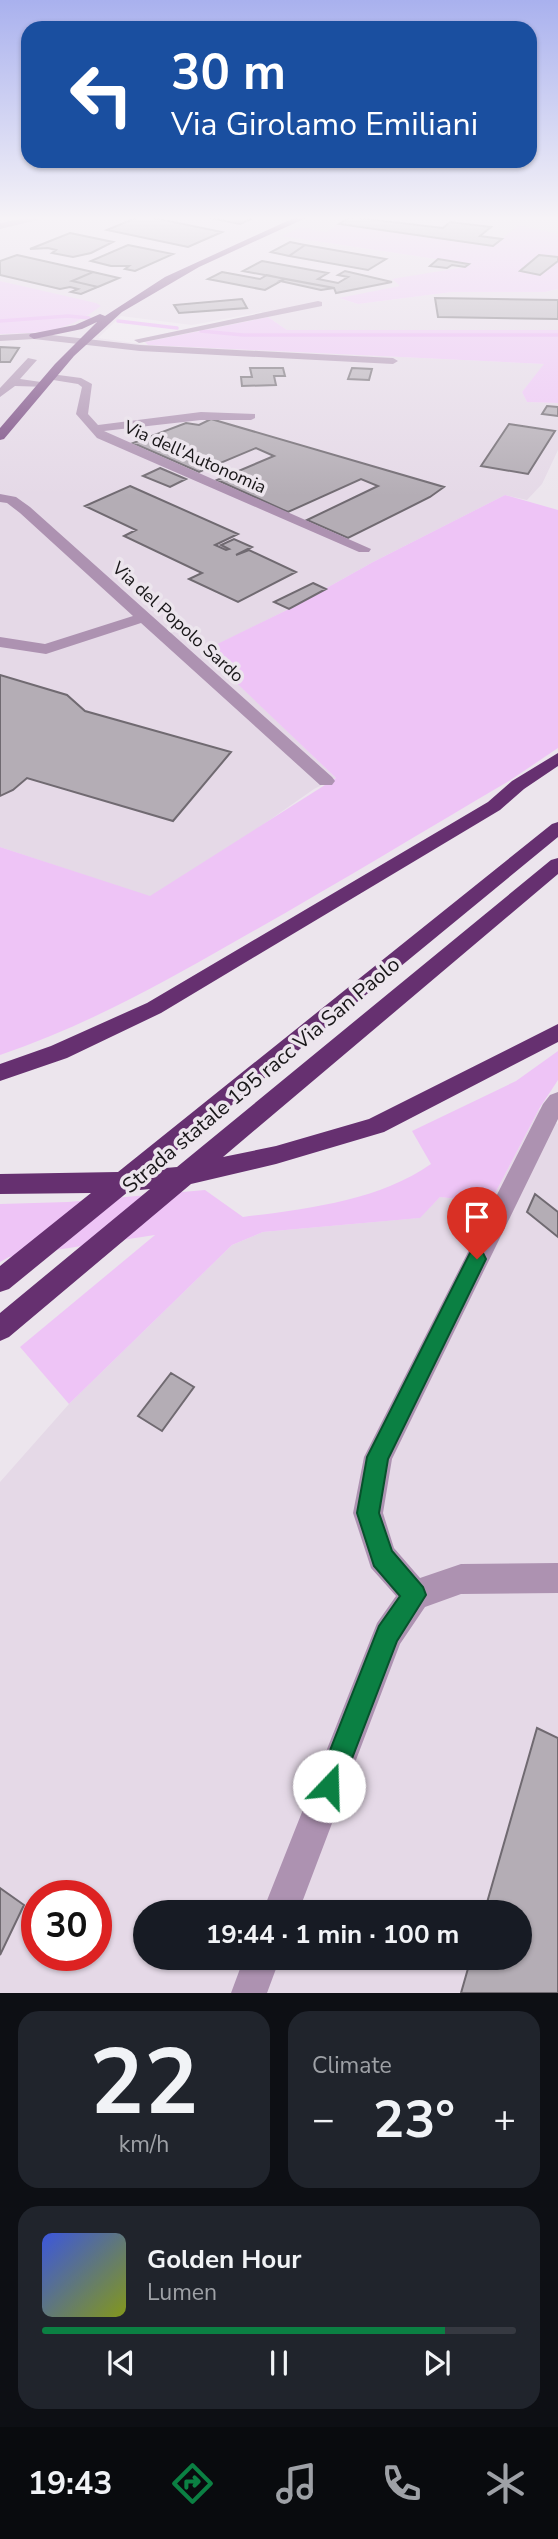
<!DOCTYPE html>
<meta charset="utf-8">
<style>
:root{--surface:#171b24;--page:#20242c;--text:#f1f3f6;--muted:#9ea1a6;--line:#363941;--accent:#0b8043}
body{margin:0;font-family:"Nunito Sans",sans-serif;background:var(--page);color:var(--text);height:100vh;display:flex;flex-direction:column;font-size:26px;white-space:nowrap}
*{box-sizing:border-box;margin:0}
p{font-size:23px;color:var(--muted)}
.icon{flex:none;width:38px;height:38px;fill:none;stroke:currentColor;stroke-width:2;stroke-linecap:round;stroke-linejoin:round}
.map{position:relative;height:1993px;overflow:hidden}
.side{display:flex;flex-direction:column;gap:18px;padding:18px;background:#0d0f14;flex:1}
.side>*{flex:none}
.hud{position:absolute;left:21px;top:21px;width:516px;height:147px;border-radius:21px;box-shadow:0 2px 5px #0004;background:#1a4fa0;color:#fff;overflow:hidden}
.speed{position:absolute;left:21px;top:1880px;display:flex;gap:14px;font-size:35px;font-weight:700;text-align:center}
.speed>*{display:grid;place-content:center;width:91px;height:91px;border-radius:50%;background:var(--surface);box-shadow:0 2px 5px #0004;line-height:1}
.speed .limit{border:10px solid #d22;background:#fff;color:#111}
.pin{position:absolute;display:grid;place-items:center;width:60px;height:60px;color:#fff;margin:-72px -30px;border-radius:50% 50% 50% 0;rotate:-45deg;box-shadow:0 0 7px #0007}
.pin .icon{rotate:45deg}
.me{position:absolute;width:77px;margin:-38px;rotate:21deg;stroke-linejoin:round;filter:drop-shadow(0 0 5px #0008)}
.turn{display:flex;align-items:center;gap:24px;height:147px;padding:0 35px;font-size:32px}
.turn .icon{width:91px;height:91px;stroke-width:2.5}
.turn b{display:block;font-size:49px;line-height:60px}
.big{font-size:52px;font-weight:700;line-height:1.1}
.side .card{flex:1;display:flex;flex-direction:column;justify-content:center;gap:10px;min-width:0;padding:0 24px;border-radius:21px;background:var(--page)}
.side .dial{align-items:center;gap:0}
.dial b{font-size:91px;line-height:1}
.song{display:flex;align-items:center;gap:21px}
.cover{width:84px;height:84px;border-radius:10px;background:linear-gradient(135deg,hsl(230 70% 55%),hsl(70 70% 35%))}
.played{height:7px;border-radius:4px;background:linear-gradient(90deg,var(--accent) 85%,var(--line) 85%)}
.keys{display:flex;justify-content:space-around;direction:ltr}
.heat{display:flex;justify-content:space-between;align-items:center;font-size:38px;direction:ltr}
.side .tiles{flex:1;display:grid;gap:18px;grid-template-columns:1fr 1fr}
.card:last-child{grid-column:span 2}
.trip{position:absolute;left:133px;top:1900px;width:399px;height:70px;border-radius:35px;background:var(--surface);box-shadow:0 2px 5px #0004;font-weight:700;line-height:70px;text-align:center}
.tab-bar{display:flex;height:112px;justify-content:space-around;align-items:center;background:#090b0e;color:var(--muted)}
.tab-bar .icon{width:49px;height:49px}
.tab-bar .active{color:var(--accent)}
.tab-bar b{font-size:32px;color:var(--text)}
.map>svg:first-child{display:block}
.built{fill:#e5d9e7;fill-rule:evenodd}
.green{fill:#eec4f6}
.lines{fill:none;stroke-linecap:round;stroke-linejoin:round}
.stream{stroke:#ebadf6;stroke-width:3.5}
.building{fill:#b4adb5;stroke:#706a71;stroke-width:2}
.minor{fill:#ad92b1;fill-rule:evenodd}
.major{fill:#794b82;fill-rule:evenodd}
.highway{fill:#663070;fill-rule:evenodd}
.route{fill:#0b8043;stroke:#07532c;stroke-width:2}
.labels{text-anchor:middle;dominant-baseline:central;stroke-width:7;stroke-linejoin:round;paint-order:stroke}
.far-street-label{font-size:18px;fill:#191719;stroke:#ece5ed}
.street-label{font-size:21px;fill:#191719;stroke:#ece5ed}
</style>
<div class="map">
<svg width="558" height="1993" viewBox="0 0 558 1993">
<rect width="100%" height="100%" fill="#ece5ed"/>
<path class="built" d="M0,217H558V234L519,225L493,246L326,232L301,227L314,241L469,264L465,267L393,280L401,286L341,299L358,304L452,292H545L558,289V330H287L261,312L192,325L121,316L98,338L148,345L545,364L522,392L527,402L558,403V450L542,484L527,500L505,495L373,562L289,609L204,651L336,778L314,789L247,836L150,897L0,847V334L37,333L100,306L0,281Z
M539,1109L558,1124V1993H0V1482L69,1404L232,1245L263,1232L419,1218L440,1197L490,1203ZM37,1895H96V1955H37ZM145,1913H520V1958H145Z"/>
<path class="green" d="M339,224L493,246L519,225L558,234V289L545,292H452L358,304L339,298L400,286L392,279L465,267L469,264L282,236L301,227L326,232Z
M0,281L96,303L101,306C64,333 44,333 0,334Z
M268,317L287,330H558V403L527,402L522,392L544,364L148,345L145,342Z
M505,495L558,510V748L509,781C417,835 327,890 234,942C159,985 83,1027 0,1055V847L150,896L336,778L203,651L289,609L373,562Z
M558,1051V1080L539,1109L490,1203L440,1197L420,1218L263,1232L232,1245L69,1404L20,1347L155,1235L9,1257L0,1262V1204L68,1202L205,1190L243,1217C306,1209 378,1201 431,1164L412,1131L516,1081Z"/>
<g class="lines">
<path class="stream" d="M0,321L68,316L89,318
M118,321L177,328
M201,331L243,335H558"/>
</g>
<path class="building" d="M138,217H149L222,232L188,247L107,230Z
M205,217H256L240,224Z
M350,217L443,228L450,222L491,227L480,236L502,239L493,246L339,224Z
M70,233L113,242L91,253L73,257L52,253L56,250L48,248L30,249Z
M290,242L305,245L289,256L271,252Z
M128,245L173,254L135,271L125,269L129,266H111L91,261Z
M305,245L386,259L368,270L289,256Z
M17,255L93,272L119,278L81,294L71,292L78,289L70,287L60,289L0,275V261Z
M539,255L558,257V261L540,275L520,271Z
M438,259L469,264L465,267L452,265L447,268L430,266Z
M262,261L328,273L318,279L338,283L348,277L338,275L345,271L392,282L336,293L334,288L243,271Z
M93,272L119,278L98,287L72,281Z
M222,272L260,279L267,275L285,279L265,290L208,279Z
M285,279L334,288L321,290L280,281Z
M435,298L558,300V319L438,317Z
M242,299L247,308L179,313L174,305Z
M0,347L19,348L10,362H0Z
M250,368H283L285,376H274L276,385L242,386L241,377H252Z
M352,368L372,369L369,380L348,379Z
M547,406L558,407V416L542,414Z
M211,419L444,487L430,497L348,538L307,520L378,486L361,479L288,512L217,480L274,456L256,448L199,472L133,443L186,423L199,425Z
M509,424L555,431L528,474L481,466Z
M160,468L186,479L170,487L143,476Z
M130,486L238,534L215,545L226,550L229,549L221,545L234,539L252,547L236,555L249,550L296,572L238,602L189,579L202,573L124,536L136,530L85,506Z
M313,583L326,589L289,609L274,602Z
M0,675L67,695L85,711L231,752L173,821L27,778L13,790L0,796Z
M535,1194L558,1212V1237L527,1212Z
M171,1373L194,1387L162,1431L138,1416Z
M537,1728L558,1738V1993H461L471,1958H520V1913H484Z
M0,1888L24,1905L0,1955Z"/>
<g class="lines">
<path class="minor" d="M32,217H50L0,229V223Z
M318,301L322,302V306L139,343L134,340Z
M34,333L140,345L393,358L398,361L393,364L140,351L34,339L0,341V335Z
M28,358L37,360L20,379L48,383V387L15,386L0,397V388Z
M51,374L81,378L92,384L88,414L98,425L201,412L255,414V418L251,420H201L104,431L371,549L369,552H359L97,438L76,414L82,387L78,384L47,379V375Z
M0,494L16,497L30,507L332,777L335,781L332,785H320L141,623L46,654L0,647V637L45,644L133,616L20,513L7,503L0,502Z
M558,1092V1119L392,1459L383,1513L394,1548L420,1578L461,1564L558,1563V1593L461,1594L425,1607L400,1644L298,1913H262L377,1623L396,1596L371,1568L353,1513L364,1457L543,1104L550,1095Z
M244,1958H280L267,1993H231Z"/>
<path class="major" d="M296,217H308L199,267L122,312L74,356L4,439L0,440V428L55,364L97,322L82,329L34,339L29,336L30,334L75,325L100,314L105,316L165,277Z"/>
<path class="highway" d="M558,753V766L524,789L500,810L161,1013L67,1058L0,1081V1064L51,1046L147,1003L488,802L512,781Z
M558,822V837L154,1169L177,1167L551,860L558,858V874L223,1157L276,1146L369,1119L558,1024V1042L384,1132L276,1164L191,1184L9,1337L0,1341V1313L150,1189L129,1191L9,1289L0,1292V1266L91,1193L0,1194V1174L118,1172L552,824Z"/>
</g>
<linearGradient id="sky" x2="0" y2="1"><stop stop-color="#a9b1ee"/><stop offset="0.44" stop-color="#f6f3f7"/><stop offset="1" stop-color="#f6f3f7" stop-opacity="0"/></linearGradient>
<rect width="558" height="496" fill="url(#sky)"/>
<path class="route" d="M477,1250L483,1253L486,1259L388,1459L379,1513L392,1551L423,1587L426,1595L397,1641L338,1795L329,1799L320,1795L316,1786L379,1626L400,1596L374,1566L357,1513L367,1457L470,1253Z"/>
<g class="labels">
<g class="far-street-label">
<text transform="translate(195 457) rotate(24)">Via dell'Autonomia</text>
<text transform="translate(178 622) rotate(42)">Via del Popolo Sardo</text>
</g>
<g class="street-label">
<text transform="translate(261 1075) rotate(-40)">Strada statale 195 racc Via San Paolo</text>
</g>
</g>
</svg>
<div class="speed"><div class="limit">30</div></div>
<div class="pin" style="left:477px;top:1259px;background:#d93025"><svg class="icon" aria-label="arrive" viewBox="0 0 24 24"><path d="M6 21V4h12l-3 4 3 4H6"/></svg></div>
<svg class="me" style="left:329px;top:1786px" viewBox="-20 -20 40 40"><circle r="19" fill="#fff"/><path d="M0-13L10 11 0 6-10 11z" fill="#0b8043"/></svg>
<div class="trip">19:44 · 1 min · 100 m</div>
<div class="hud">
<div class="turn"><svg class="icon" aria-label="left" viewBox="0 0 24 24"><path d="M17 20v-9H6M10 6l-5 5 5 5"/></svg><div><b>30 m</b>Via Girolamo Emiliani</div></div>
</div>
</div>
<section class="side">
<div class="tiles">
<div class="card dial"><b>22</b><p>km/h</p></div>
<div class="card"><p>Climate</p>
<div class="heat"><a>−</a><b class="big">23°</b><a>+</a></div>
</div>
<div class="card">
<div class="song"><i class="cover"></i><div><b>Golden Hour</b><p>Lumen</p></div></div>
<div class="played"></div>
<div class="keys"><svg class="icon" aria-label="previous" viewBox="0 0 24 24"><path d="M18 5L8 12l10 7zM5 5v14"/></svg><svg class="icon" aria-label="pause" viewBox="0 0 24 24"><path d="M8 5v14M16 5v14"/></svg><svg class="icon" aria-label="next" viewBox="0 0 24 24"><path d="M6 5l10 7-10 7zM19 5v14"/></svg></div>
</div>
</div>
</section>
<nav class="tab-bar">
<b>19:43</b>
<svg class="icon active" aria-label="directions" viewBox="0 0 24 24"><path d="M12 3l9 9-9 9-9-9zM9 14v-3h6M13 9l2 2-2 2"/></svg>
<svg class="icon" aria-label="music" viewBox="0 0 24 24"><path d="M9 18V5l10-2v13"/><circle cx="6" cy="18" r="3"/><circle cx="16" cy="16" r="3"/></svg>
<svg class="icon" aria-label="phone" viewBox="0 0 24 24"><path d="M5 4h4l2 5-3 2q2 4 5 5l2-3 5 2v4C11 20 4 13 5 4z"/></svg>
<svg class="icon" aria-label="climate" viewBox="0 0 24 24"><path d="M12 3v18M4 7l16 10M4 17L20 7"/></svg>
</nav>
